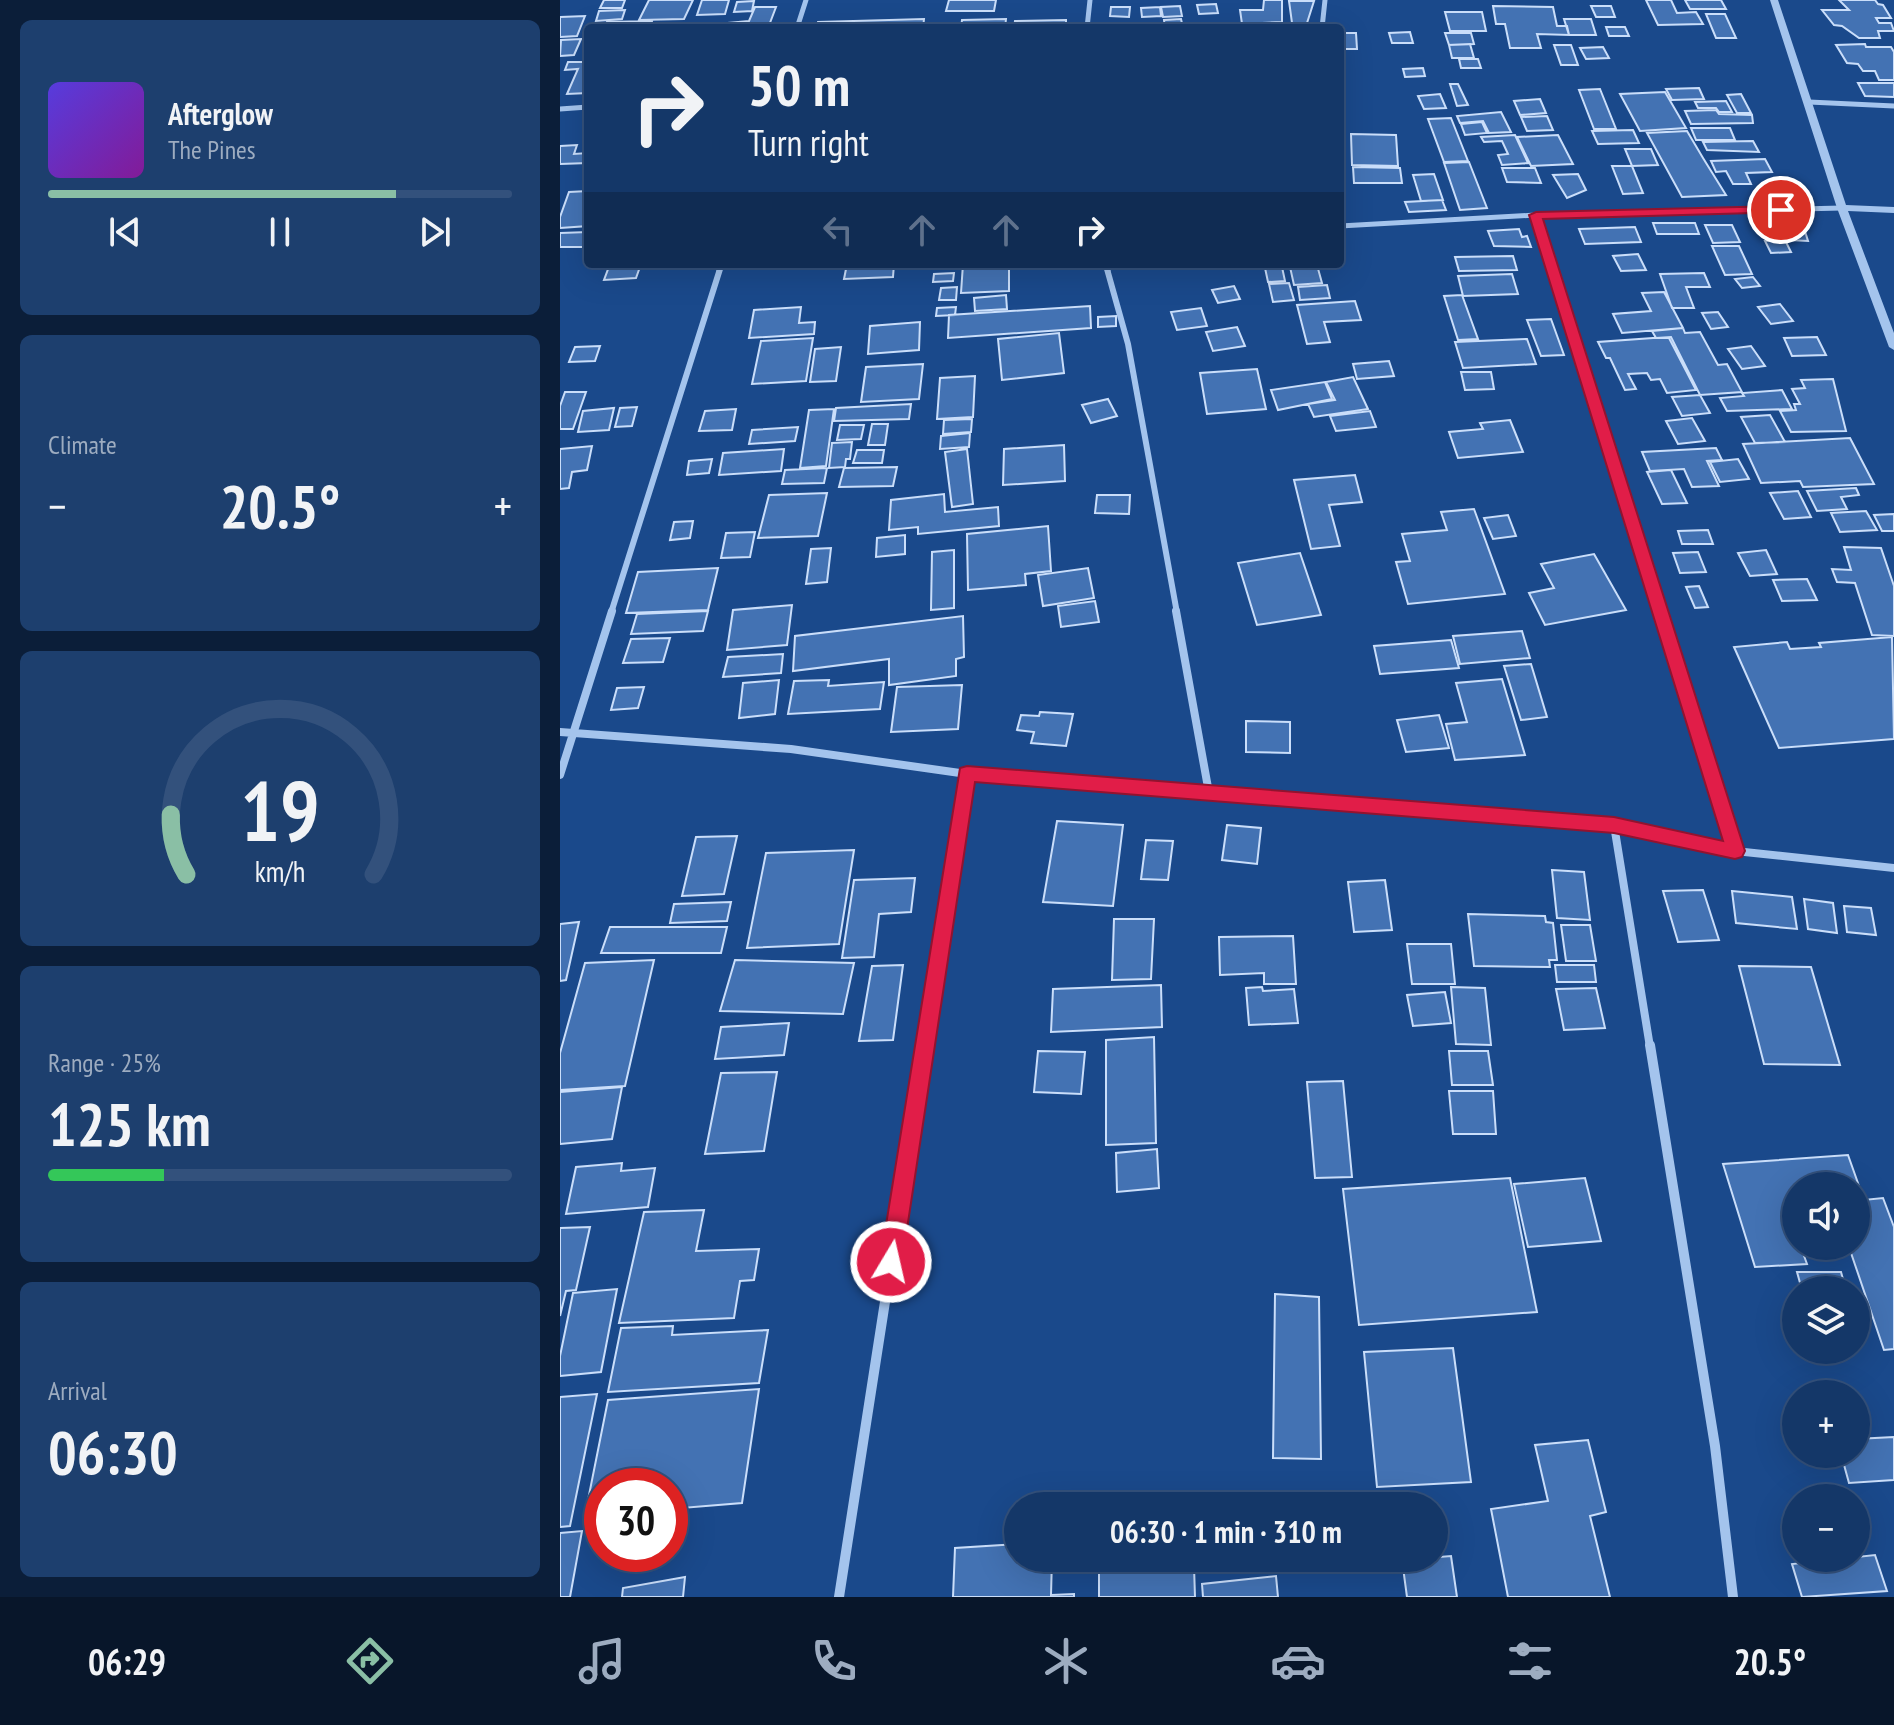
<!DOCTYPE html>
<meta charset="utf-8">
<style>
:root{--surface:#143768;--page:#1d3f6e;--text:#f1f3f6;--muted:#9dacc0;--line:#33517c;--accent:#8abfa5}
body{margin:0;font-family:"PT Sans Narrow",sans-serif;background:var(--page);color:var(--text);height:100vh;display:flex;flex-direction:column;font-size:30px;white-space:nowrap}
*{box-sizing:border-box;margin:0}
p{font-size:26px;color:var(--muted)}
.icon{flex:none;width:44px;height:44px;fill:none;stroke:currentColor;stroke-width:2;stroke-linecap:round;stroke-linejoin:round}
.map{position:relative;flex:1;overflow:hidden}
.panel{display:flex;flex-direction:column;gap:20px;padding:20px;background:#0b1e39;width:560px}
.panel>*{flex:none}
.top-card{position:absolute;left:24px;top:24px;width:760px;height:244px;border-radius:8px;box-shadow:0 8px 32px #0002,0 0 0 2px var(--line);background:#143768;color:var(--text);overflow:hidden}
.tools{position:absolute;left:1222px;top:1172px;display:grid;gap:16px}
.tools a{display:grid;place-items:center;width:88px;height:88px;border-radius:50%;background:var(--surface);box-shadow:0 8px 32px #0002,0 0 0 2px var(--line);font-size:40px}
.speed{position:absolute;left:24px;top:1468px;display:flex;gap:16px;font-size:40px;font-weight:700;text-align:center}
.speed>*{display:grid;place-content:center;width:104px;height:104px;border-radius:50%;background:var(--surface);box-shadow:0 8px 32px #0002,0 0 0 2px var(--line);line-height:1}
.speed .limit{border:12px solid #d22;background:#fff;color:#111}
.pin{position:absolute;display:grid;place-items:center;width:68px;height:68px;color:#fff;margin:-34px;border:4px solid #fff;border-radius:50%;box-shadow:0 2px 8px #0007}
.me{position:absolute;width:88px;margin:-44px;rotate:9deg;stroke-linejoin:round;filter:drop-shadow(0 0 6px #0008)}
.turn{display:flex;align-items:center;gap:28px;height:168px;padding:0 32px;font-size:36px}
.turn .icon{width:104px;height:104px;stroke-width:2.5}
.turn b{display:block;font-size:56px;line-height:68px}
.lanes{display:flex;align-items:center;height:76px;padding:0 32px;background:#0003;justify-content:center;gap:40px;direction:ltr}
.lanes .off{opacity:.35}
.big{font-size:60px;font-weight:800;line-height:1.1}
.panel .card{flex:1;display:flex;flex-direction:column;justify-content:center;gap:12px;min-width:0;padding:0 28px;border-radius:12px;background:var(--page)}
.panel .dial{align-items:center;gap:0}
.dial svg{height:208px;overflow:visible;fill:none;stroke:var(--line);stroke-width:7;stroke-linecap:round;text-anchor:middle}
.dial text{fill:var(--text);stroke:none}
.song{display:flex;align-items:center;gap:24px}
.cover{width:96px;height:96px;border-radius:12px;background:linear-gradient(135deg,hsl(250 70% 55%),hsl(290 70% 35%))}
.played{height:8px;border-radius:4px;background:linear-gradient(90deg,var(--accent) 75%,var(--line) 75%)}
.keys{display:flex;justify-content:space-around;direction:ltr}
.heat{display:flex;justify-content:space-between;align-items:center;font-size:44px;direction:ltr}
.charge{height:12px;border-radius:6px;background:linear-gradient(90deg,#34c759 25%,var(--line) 0)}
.trip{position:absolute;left:444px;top:1492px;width:444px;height:80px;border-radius:40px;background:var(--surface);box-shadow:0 8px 32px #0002,0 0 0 2px var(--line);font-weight:800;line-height:80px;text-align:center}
.tab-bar{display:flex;height:128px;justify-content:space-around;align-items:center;background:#08162a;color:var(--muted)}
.tab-bar .icon{width:56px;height:56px}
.tab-bar .active{color:var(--accent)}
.tab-bar b{font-size:36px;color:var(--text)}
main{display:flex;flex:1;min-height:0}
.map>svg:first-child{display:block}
.building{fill:#4372b3;stroke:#cadefa;stroke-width:2;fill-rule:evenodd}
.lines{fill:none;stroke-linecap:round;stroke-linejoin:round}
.minor-far3{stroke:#a4c4ed;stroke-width:5}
.minor-far2{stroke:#a4c4ed;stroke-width:6}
.minor-far1{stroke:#a4c4ed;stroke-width:8}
.minor{stroke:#a4c4ed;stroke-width:10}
.tertiary{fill:#a4c4ed;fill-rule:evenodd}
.route{fill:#e11d48;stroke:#92132f;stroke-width:2}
</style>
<main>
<section class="panel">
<div class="card">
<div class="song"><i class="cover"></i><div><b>Afterglow</b><p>The Pines</p></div></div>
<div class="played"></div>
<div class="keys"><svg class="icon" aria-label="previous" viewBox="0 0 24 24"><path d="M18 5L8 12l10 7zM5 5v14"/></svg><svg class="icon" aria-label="pause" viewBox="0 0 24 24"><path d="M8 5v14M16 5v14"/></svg><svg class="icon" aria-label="next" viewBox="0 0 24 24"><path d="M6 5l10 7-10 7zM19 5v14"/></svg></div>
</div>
<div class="card"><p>Climate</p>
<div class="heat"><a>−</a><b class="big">20.5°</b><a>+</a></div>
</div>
<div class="card dial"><svg viewBox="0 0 100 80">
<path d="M14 69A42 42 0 1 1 86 69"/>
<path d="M14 69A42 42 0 0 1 8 46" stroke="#8abfa5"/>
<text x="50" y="56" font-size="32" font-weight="700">19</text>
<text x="50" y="72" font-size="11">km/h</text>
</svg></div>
<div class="card"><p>Range · 25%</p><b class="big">125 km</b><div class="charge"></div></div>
<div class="card"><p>Arrival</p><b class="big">06:30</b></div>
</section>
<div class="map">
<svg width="1334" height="1597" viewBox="0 0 1334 1597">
<rect width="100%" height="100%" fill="#1a498b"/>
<path class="building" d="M44,0H65L62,8H40Z
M89,0H133L124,19L79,20Z
M142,0H169L165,14L137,15Z
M389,0H436L434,11H386Z
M704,0H722V22L682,24L680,10H703Z
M1086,0H1111L1117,13L1136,12L1143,24L1098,25Z
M1125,0H1161L1166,9H1130Z
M1279,0H1315L1318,4L1323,5L1331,18H1316L1319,23H1331L1334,31H1318L1320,38H1299L1282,26L1274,25L1262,10H1289Z
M194,1L192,11L174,12L177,2Z
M729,1H754L747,23H732Z
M656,4L658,13L639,14L637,5Z
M620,6L622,16L603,17L601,7Z
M933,6L993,7L997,26H1007L1009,35L977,34L981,48H950L945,24H936Z
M1031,6H1051L1055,17H1036Z
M195,7H216L208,28H155L157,24L189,21Z
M551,7H570L569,17L550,16Z
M600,7L601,16L582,17L581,8Z
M65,10L62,19L36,21L39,11Z
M885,12H922L926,31H890Z
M1146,14H1165L1176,38H1156Z
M25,16L17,36L0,37V17Z
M364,19L363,28H256L258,22Z
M446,19L445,28H401L402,20Z
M621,19L623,28H605L604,20Z
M1004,19H1031L1036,35H1009Z
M506,20V28H454L455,21Z
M92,21L89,28H44L47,22Z
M1046,27H1065L1069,36H1049Z
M850,32L853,43H832L829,33Z
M780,33H796L797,49H780Z
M885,33H911L914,44L889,45Z
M21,39L14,55L0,56L1,40Z
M910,44L914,58H892L889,45Z
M1305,44L1306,47H1331L1334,52V80H1319L1315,71H1303L1298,64L1287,63L1276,45Z
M994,45H1011L1018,65H1001Z
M1043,47L1049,58L1026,59L1020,48Z
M899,59H918L921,68H901Z
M8,62H28V93L7,94L18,69L5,70Z
M863,68L865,76L845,77L843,69Z
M1298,83H1334V97L1305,96Z
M890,84H898L908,105L897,106Z
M1139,88L1144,99L1112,100L1106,89Z
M1040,89L1056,129H1034L1019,90Z
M1105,92L1126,128L1080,131L1060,94Z
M880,94L886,108L864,109L858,96Z
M1181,94L1191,113H1177L1167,95Z
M980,99L986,113L960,115L954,101Z
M1166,101L1172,112H1159L1156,108H1138L1135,102Z
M1156,110L1159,114L1192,115L1193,123L1131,124L1125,111Z
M941,112L951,132L929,133L923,121L900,123L897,116Z
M987,116L993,130L967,131L961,117Z
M891,118L908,161L884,162L868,119Z
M922,122L927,133L905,135L901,124Z
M1131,128H1170L1175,140H1136Z
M1073,130L1079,143L1038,144L1032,131Z
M1127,131L1143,158L1166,195L1122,197L1087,133Z
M791,134L836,135L838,166L792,165Z
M955,135L968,163L942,165L938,155L948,154L942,141L924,142L921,137Z
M998,135L1013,164L971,166L957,137Z
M1193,141L1199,152L1147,150L1143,142Z
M17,145L14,154L28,153V163L0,164V146Z
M1065,149H1091L1098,165L1072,166Z
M1205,159L1212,172L1186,173L1191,184H1173L1166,171L1156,172L1151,161Z
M909,162L927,208L900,210L884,163Z
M1052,166H1072L1083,193L1063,194Z
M793,167L840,168L842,183H794Z
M942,168H975L981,183L947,182Z
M874,174L883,200L861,201L853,175Z
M1018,174L1026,190L1007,198L993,175Z
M28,191V226L0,228V217L9,192Z
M882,200L886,210L849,212L845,202Z
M1093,223H1135L1139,234H1097Z
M1223,224L1243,225L1248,241L1229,240Z
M1145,225H1172L1180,242L1153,243Z
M1217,225L1224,236L1204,237L1198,226Z
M1075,227L1081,242L1025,244L1019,229Z
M959,229L962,237L967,236L971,247L934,246L928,231Z
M28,232V247H0V233Z
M1225,240L1231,252L1211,253L1205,241Z
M1152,246H1179L1192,274L1165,275Z
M1078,254L1086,270L1061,271L1053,256Z
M953,256L957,270L899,271L895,257Z
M50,264H81L76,278L44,280Z
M287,264H334L333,277L284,279Z
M403,264H449V291L401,293Z
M757,265L762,283L734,285L730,267Z
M722,267L725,281L708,282L705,268Z
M394,273L393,281L373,282L374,274Z
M1144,273L1150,287H1126L1134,308H1112L1100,274Z
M952,274L958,294L903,296L898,276Z
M1193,277L1200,286L1182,288L1175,279Z
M729,283L734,300L713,302L709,284Z
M767,285L770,298L740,300L738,287Z
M674,286L680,299L658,303L652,290Z
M397,287L396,300H379L381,288Z
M1104,292L1123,328L1062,333L1053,314L1091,311L1082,293Z
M446,295L447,309L415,311L414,298Z
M902,295L918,339L898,340L884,296Z
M795,301L801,320L764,322L770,342L747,344L737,305Z
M1220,304L1233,321L1211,324L1198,307Z
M530,306L531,328L388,338L389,315Z
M241,307L239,323L255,322L254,334L189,338L194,310Z
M396,307L395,315L376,316L377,308Z
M641,308L647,326L617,330L611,312Z
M1158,312L1168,327L1151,329L1142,313Z
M556,316V326L538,327V317Z
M991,319L1004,355L981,356L967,320Z
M360,322L359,350L308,354L310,326Z
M677,327L685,346L653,351L646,332Z
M1123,328L1125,333L1140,332L1158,365L1167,364L1182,392L1140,395L1111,337L1096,338L1092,331Z
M499,333L504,373L442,380L438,339Z
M1257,337L1266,355L1232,356L1224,338Z
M253,338L246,381L192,384L201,341Z
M1093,338H1109L1136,390L1107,393L1100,379L1091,380L1087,373L1068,374L1076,389L1065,390L1050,358H1046L1038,342Z
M967,339L976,364L903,368L895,342Z
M40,346L35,361L9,362L15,347Z
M1191,346L1205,366L1182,369L1168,349Z
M281,347L276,381L250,382L255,349Z
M829,361L834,376L797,379L793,364Z
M363,364L359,399L301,402L306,367Z
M697,369L706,409L647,414L640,373Z
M901,372H931L934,389L905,390Z
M415,376L413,417L377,419L380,378Z
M793,377L808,409L754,417L748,404L775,400L766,382Z
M1273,379L1286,431L1231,432L1220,411L1236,410L1234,404H1240L1232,389L1245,388L1241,380Z
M765,382L772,399L718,410L711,390Z
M1222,390L1232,409L1167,411L1160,398L1184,396L1182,393Z
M5,392H26L13,429H0V406Z
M1140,395L1150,413L1122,416L1112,397Z
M548,399L557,416L531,423L522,405Z
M351,404L349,419L274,421L276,408Z
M77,407L72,426L55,427L60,408Z
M54,408L49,430L18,432L23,411Z
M176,409L172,430L139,431L145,411Z
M274,409L266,466L240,468L249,410Z
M810,411L816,427L776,431L770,416Z
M1210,415L1225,442L1195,443L1181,417Z
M1132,418L1145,441L1118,444L1106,421Z
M412,419L411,432L383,434L384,420Z
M950,420L963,452L898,458L889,432L923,429L920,423Z
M312,424H328L325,445H308Z
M280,425H304L301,439L277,440Z
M238,427L235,441L189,444L192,430Z
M410,433L409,447L380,449L381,436Z
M1290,438L1314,484L1243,487L1240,481L1201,483L1183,444Z
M292,442L290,459H286L285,467L269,468L272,443Z
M504,445L505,481L443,485L444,449Z
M32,446L27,470L12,472L9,488L0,489V449Z
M1156,448L1162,460L1147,461L1159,486L1132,487L1124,469L1090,471L1082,452Z
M224,449L221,471L159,475L163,453Z
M407,449L413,504L392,507L385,452Z
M297,450H324L322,463H293Z
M152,459L149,473L127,475L129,461Z
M1178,459L1189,479L1160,482L1150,462Z
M337,467L333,486L279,487L284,468Z
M267,468L264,483L222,484L225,470Z
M1111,470L1127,503L1102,504L1087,472Z
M795,475L802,502L769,505L780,546L751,549L734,480Z
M1296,488L1299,495L1281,497L1287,509L1257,511L1247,491Z
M1238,491L1251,517L1224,519L1210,493Z
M267,493L258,536L198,538L209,495Z
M384,494L385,512L438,507L439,526L358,534V527L329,530L331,500Z
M537,495H570L569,514L535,513Z
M914,509L945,594L848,604L836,562L850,561L842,534L887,530L881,512Z
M1306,511L1317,530L1280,532L1271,513Z
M1334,514V531H1322L1314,515Z
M948,515L956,536L933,539L924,518Z
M133,521L130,538L110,540L114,522Z
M488,526L491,571L465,574L466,585L408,590L407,534Z
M1148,530L1153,544H1122L1118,531Z
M195,532L190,557L161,558L166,533Z
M345,535V554L316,557L317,538Z
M1284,547L1321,548L1334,586V636L1312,635L1295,583L1277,582L1272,569L1291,570Z
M271,548L267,582L246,584L251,549Z
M394,550V608L371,610L372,552Z
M1206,550L1217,574L1190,576L1178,553Z
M1138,552L1146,572L1120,573L1113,553Z
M740,553L761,615L697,625L678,563Z
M1034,554L1066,610L985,625L969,593L994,588L981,564Z
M158,568L148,610L66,613L78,572Z
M528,568L534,598L483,606L478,575Z
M1247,579L1257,600L1222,601L1213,580Z
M1139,586L1148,607L1135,608L1126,587Z
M535,601L539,622L501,627L498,606Z
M232,605L227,645L167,650L173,610Z
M148,611L143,631L71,634L77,614Z
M403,616L404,657L396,659V676L329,685V659L233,671L235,636Z
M962,631L970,658L900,664L893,636Z
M1332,637L1334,739L1219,748L1174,647L1227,642L1230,649L1261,647L1259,643Z
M110,638L103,662L63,663L71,639Z
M891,640L899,668L820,674L814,646Z
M223,654L221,673L163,677L168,657Z
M971,664L987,717L961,720L944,666Z
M942,679L965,755L895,760L886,724L907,722L896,683Z
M219,680L215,714L179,718L183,683Z
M269,680L268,686L324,682L320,709L228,714L234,681Z
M402,685L398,729L331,732L337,687Z
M84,687L78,708L51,710L57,688Z
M480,712L513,714L506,746L471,743L474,732L457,730L461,715L479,716Z
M879,715L889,748L846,752L837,720Z
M686,721L730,722V753L686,752Z
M497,821L563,825L553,906L483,902Z
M667,825L701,828L697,864L662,860Z
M177,836L164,894L122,896L136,837Z
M586,840L613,841L608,880L581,879Z
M294,850L279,944L187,948L206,853Z
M992,870L1024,872L1030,920L997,918Z
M355,878L351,912L319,914L314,957L282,958L294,880Z
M825,880L832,930L794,932L788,882Z
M1143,890L1159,940L1118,942L1103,891Z
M1172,891L1232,897L1237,929L1176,923Z
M1244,899L1273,903L1277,933L1248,929Z
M171,902L167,921L110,923L114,904Z
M1284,906L1311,908L1316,935L1287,932Z
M908,914L985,916L986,922L993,923L997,960H989L990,967L914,966Z
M554,919H594L591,979L552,980Z
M19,922L6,980L0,981V924Z
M1001,925H1030L1036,961H1006Z
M50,927H167L161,953H41Z
M733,936L736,984H704V973L660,975L659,937Z
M847,944H891L895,984H852Z
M94,960L65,1086L0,1090V1053L25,963Z
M175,960L294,963L283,1014L160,1011Z
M343,965L333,1040L299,1041L312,966Z
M995,965H1034L1036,982H997Z
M1179,966L1251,967L1280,1065L1204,1064Z
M601,985L602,1027L491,1032L493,989Z
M702,987L703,991L734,989L738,1023L689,1025L686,988Z
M891,987L925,988L931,1045L896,1044Z
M1036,988L1045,1028L1004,1030L996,989Z
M885,992L891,1023L853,1026L847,995Z
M229,1023L224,1055L155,1059L161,1027Z
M594,1037L596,1143L546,1145V1040Z
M478,1051L525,1052L521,1094L474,1092Z
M889,1051H928L933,1085H892Z
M217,1072L204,1151L145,1154L161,1073Z
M783,1081L792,1177L755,1178L747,1082Z
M62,1087L52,1139L0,1144V1092Z
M889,1091H933L936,1134H893Z
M597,1149L599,1188L557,1192L556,1153Z
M1288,1155L1304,1200L1323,1198L1334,1227V1349L1324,1350L1290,1250L1243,1253L1247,1264L1195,1267L1163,1164ZM1236,1186H1296V1246H1236Z
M62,1163L61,1171L95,1168L88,1207L6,1214L16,1167Z
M950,1178L977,1312L799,1325L783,1189Z
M1025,1178L1041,1241L968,1247L954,1184Z
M144,1210L136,1251L199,1249L194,1280L180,1281L174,1318L59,1323L84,1212Z
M30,1227L16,1290L6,1291L0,1316V1228Z
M1237,1272H1281L1286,1290H1242Z
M57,1289L41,1372L0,1376V1356L13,1293Z
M715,1294L759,1297L761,1459L713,1458Z
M113,1326L112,1335L208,1330L199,1383L48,1392L61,1328Z
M893,1348L911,1482L817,1487L804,1352Z
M199,1389L182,1503L110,1509V1486H42V1513L25,1515L48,1400Z
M37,1394L10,1526L0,1527V1397Z
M1334,1437V1480L1289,1483L1281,1454H1296V1439Z
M1028,1440L1046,1512L1030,1516L1050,1597H948L931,1509L988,1501L975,1445Z
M22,1531L10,1597H0V1533Z
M458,1544V1558H492L491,1595L514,1594V1597H393L395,1548Z
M1315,1555L1327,1591L1242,1597L1232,1564Z
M891,1556L897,1597H847L842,1560Z
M687,1558H724L725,1561L688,1565Z
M634,1566L635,1597H539V1569Z
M716,1576L718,1597H643L642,1584Z
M125,1577L123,1597H62L63,1588Z"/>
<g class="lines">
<path class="minor-far3" d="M237,28L246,0
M527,28L530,0
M762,28L765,0
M1249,102L1334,106
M0,109L28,107
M976,215L993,271
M780,226L976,215L1282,208
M546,264L548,271
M159,271L161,264"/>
<path class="minor-far2" d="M547,269L568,344L617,613
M993,269L1100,613
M51,613L160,269"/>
<path class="minor-far1" d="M616,611L649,793
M1100,611L1175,851
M0,732L231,749L407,774L1054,825L1175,851L1334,868
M0,775L52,611
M1054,825L1090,1047
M365,1047L407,774"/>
<path class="minor" d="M1090,1045L1155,1446L1173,1597
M279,1597L365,1045"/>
<path class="tertiary" d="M1210,0H1218L1286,205L1334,207V213L1288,211L1334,333V350L1329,347L1277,208Z"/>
</g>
<path class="route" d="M1221,206L1225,207V212L983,219L1185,851L1182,857L1175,859L1054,833L415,782L342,1262L339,1270L331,1273L323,1270L320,1262L400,768L407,766L1054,817L1163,841L969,215L976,212Z"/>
</svg>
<div class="tools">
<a><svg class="icon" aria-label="sound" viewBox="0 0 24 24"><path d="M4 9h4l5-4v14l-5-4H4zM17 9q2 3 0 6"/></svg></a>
<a><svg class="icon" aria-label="layers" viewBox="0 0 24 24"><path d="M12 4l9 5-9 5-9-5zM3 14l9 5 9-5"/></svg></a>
<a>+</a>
<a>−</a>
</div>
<div class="speed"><div class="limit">30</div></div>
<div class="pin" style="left:1221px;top:210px;background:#d93025"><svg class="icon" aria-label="arrive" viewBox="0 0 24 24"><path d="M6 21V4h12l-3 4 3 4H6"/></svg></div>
<svg class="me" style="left:331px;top:1262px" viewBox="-20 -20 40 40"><circle r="17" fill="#e11d48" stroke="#fff" stroke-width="3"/><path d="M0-11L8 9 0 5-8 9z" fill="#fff"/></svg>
<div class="trip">06:30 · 1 min · 310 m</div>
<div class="top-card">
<div class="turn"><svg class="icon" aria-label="right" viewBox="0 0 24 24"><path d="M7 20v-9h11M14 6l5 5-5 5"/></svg><div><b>50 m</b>Turn right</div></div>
<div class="lanes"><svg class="icon off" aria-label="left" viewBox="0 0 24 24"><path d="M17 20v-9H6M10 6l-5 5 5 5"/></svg><svg class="icon off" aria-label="ahead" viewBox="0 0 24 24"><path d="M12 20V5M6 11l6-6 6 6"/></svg><svg class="icon off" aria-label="ahead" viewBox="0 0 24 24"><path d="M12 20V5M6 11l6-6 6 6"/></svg><svg class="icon" aria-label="right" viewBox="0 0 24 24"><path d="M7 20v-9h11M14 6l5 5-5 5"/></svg></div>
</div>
</div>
</main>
<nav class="tab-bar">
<b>06:29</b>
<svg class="icon active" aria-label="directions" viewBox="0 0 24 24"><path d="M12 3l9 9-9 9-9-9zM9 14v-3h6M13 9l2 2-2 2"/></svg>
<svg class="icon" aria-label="music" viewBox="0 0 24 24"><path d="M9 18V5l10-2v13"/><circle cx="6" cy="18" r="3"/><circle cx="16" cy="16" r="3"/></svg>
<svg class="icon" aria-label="phone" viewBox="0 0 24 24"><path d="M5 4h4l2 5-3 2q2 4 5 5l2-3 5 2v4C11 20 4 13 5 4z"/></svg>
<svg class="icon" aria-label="climate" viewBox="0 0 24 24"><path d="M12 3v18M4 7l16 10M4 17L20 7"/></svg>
<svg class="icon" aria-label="car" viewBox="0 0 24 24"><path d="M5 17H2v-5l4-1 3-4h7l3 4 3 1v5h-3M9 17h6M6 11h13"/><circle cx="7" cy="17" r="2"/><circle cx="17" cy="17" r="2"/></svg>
<svg class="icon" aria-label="filters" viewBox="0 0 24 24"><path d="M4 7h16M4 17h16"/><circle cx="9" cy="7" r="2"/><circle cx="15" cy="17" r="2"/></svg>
<b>20.5°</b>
</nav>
